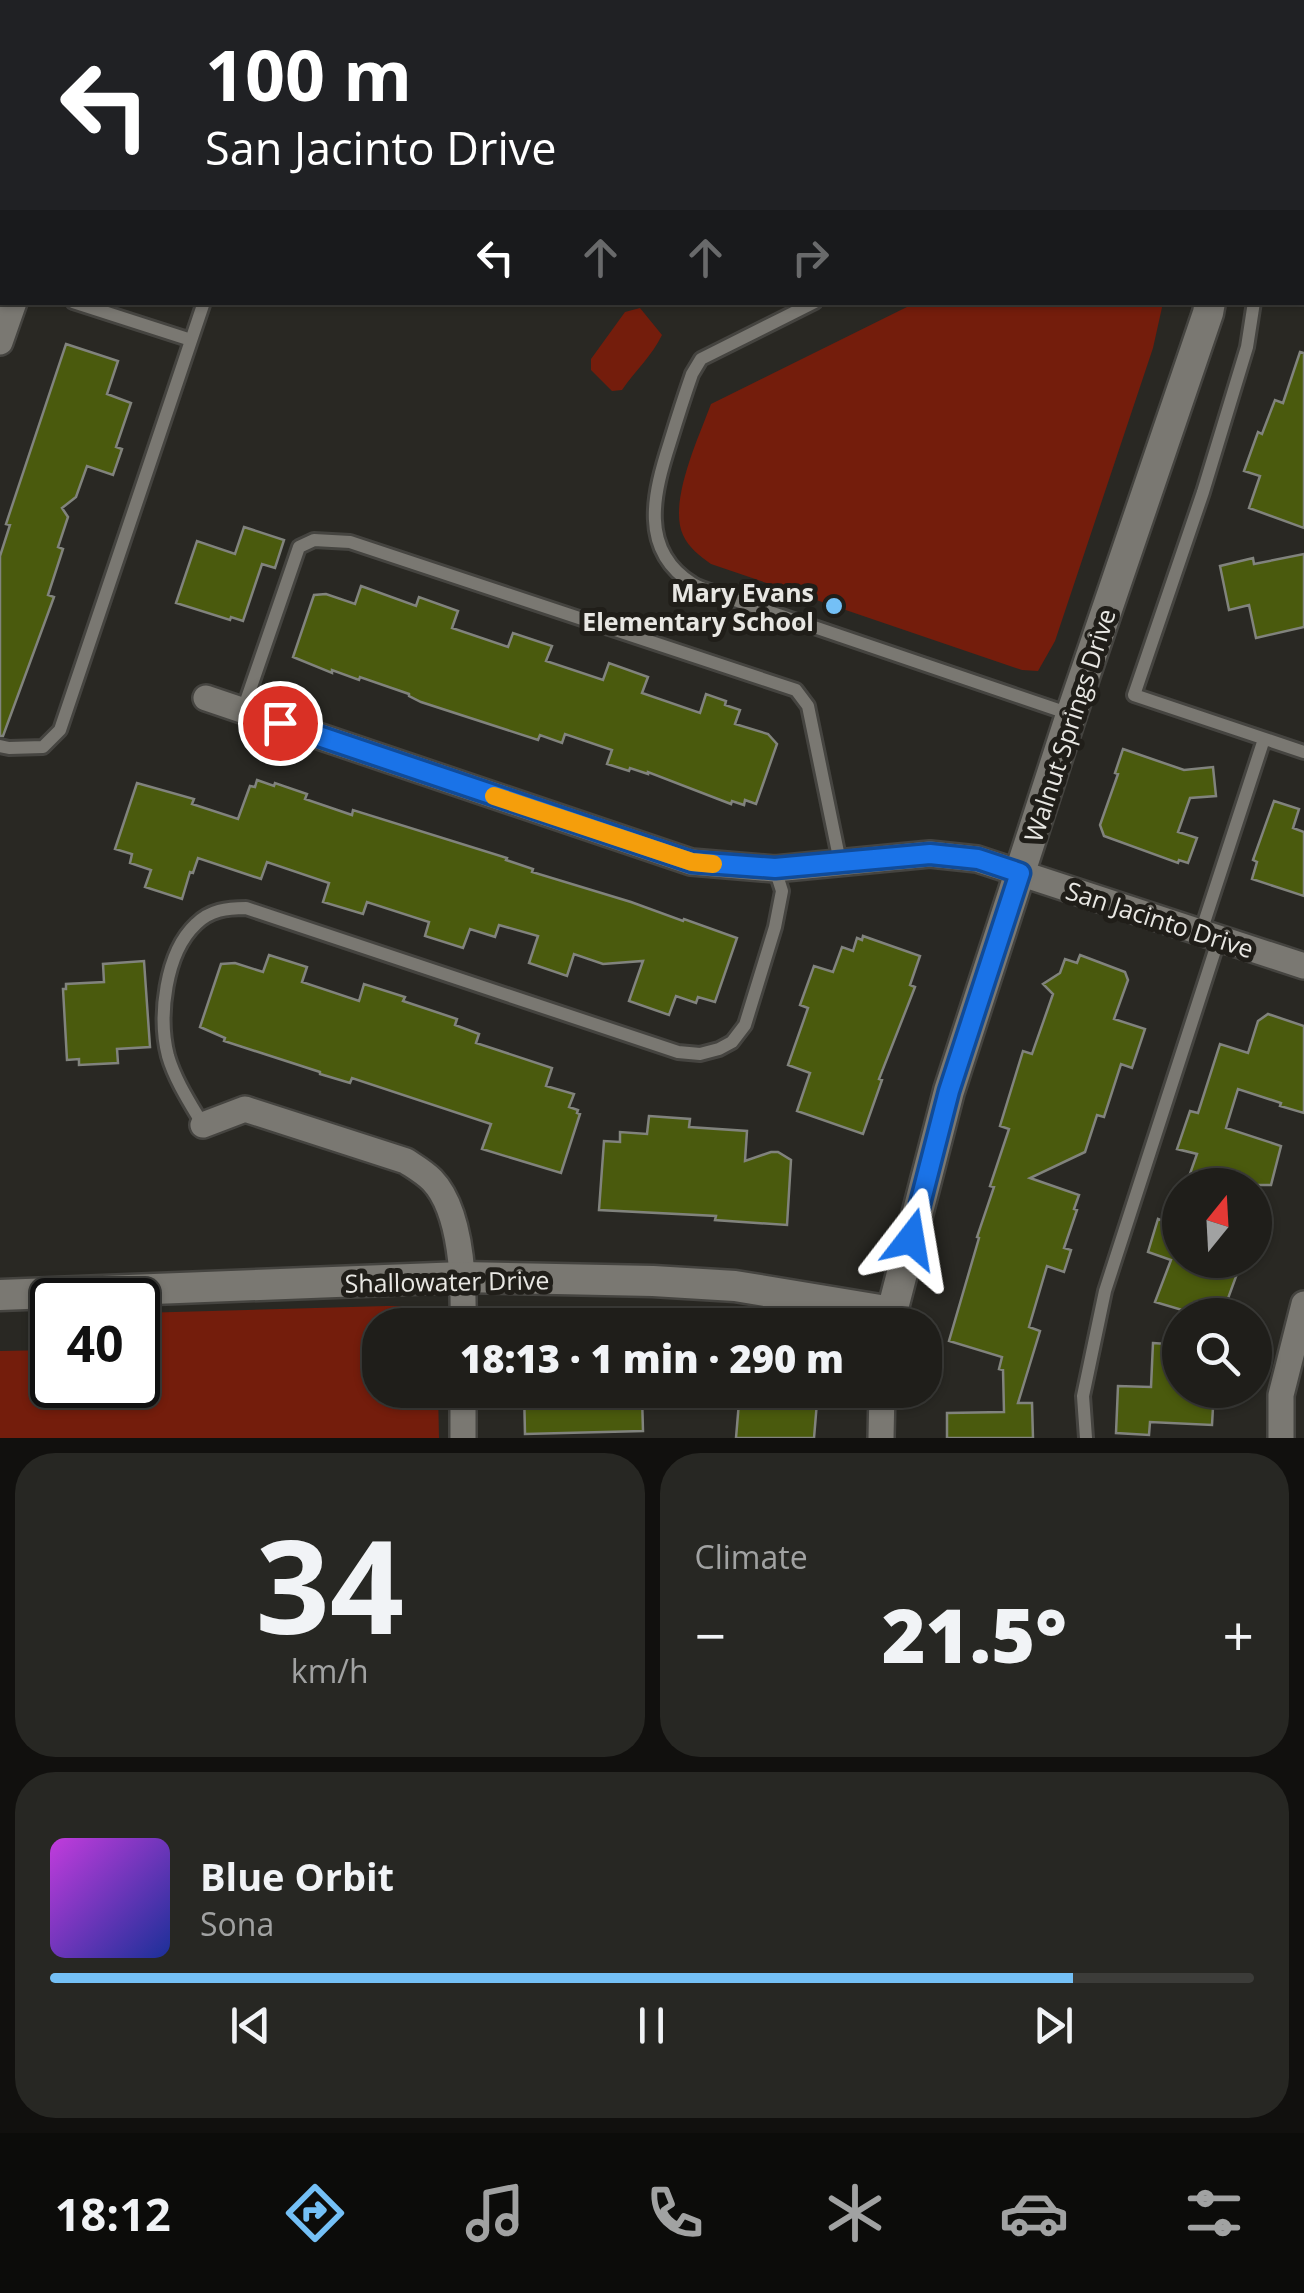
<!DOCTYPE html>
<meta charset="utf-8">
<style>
:root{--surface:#1f1e1a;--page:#272723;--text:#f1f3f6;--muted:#a1a2a2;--line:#3c3c39;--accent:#74c0f6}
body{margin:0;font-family:"Open Sans",sans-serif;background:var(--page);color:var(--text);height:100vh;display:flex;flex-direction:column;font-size:38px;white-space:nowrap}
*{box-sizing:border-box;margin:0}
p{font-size:32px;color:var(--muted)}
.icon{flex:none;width:55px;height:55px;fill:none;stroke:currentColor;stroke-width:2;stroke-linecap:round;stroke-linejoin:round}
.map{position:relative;height:1438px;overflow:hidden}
.panel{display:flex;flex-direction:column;gap:15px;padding:15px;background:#11100e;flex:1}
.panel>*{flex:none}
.guide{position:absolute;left:0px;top:0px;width:1305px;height:305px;box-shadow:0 2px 8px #0004,0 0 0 2px var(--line);background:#202124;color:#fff;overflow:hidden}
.needle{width:65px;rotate:18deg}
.tools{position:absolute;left:1162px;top:1168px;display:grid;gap:20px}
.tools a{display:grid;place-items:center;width:110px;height:110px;border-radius:50%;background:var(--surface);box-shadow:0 2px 8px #0004,0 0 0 2px var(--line);font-size:50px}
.speed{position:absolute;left:30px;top:1278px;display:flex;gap:20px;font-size:50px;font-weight:700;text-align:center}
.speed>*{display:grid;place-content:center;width:130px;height:130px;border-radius:50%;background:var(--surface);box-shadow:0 2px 8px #0004,0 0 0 2px var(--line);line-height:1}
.speed .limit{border:5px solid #111;border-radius:15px;background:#fff;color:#111}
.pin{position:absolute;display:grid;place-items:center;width:85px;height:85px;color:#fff;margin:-42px;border:5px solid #fff;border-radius:50%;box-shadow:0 2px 10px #0007}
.me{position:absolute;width:110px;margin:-55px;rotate:14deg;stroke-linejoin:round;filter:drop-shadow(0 0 8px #0008)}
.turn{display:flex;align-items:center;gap:35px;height:210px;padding:0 40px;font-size:45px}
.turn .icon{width:130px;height:130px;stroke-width:2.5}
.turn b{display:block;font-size:70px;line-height:85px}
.lanes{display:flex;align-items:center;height:95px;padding:0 40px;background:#0003;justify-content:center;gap:50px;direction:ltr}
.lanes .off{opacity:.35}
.big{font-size:75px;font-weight:800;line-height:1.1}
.panel .widget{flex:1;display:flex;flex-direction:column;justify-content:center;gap:15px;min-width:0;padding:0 35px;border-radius:40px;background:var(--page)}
.panel .dial{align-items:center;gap:0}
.dial b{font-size:130px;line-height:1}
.song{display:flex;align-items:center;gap:30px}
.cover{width:120px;height:120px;border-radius:15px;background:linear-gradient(135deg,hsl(290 70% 55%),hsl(230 70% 35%))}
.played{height:10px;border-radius:5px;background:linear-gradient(90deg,var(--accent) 85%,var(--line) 85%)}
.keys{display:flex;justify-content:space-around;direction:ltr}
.heat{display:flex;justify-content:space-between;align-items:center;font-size:55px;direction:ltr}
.panel .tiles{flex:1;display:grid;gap:15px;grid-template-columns:1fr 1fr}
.widget:last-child{grid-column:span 2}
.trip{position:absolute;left:362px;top:1308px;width:580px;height:100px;border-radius:40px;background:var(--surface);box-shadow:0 2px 8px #0004,0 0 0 2px var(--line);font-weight:800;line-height:100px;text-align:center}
.dock{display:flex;height:160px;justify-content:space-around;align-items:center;background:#0c0c0a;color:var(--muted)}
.dock .icon{width:70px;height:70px}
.dock .active{color:var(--accent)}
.dock b{font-size:45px;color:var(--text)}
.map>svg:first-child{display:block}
.green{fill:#741d0c}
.building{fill:#4a5a0d;stroke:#81837d;stroke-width:2.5}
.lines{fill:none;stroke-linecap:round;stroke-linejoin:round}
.service-casing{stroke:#454440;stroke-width:18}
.minor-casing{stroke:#454440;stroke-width:30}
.tertiary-casing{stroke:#454440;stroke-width:35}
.service{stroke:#7a7872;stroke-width:12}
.minor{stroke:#7a7872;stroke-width:25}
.tertiary{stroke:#7a7872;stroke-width:30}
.route-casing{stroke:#114b97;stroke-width:25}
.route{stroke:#1a73e8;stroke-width:18}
.slow{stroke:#f59e0b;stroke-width:18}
.poi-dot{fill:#74c0f6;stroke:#201e19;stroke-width:4}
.labels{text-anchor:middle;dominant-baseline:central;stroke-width:10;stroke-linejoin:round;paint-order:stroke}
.poi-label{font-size:25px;font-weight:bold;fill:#e8e7e3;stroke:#201e19;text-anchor:end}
.street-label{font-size:25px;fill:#e8e7e3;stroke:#201e19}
</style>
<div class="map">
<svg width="1304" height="1438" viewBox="0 0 1304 1438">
<rect width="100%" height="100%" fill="#292823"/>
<path class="green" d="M915,303H1163L1153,348L1055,641L1038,671L1022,670L711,564C700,556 689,548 683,535C668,502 699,437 711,404Z
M640,308L662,335C652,356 635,371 622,390L612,391L591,370V359L625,312Z
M386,1306C408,1306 418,1307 432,1325H380V1390H438L439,1438H0V1351L52,1350V1385H138V1313Z"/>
<path class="building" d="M66,344L118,361L107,394L131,403L116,447L122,449L113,475L87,466L76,497L62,508L68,517L58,547L63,549L48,595L54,597L3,736H0V556L10,525L6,524Z
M1300,352L1304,353V528L1249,508L1260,476L1244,471L1258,432L1262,434L1275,400L1283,403Z
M244,527L284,540L275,568L262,564L243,621L231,617L230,620L176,603L197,541L235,554Z
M1304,554V627L1256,638L1249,605L1229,610L1220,566L1253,558L1254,564Z
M361,586L416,606L419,597L458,611L452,628L508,647L513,633L552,646L546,661L603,680L609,663L648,677L642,693L700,713L706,694L726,701L725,705L740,710L735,724L768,734L777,744L756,804L745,800L744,805L732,801L731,804L648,772V774L630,768L629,771L607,764L612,750L565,734L562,743L540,735L538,740L421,702L409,696V694L360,677L359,680L332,670V673L293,657L314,595L326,594L355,604Z
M1123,749L1184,770L1213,767L1216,796L1190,798L1178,832L1197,838L1188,863L1179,860L1178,863L1104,836L1100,825L1118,774L1115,773Z
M257,780L274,786L275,783L307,794L305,799L352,815L353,810L507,858L506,860L533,869L532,872L631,902L683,921L684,919L737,938L715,1002L698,997L696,1003L676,996L669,1015L629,1001L643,961L603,964L574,954L567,976L529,963L538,936L499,925L495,937L470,929L463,948L425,936L429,922L367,902L363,914L323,902L329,883L267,862L261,879L198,858L193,873L190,872L182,899L145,887L151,870L130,863L132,854L115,849L137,783L194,799L192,804L238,819L250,786L255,787Z
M1274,801L1299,809L1293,828L1304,832V896L1252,879L1257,862L1253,860Z
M863,936L920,956L910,985L915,987L879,1079L882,1080L863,1134L797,1111L810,1073L788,1065L808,1008L800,1005L814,966L833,972L842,947L853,951L857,938L862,940Z
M269,955L307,967L302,982L359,1001L364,984L405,997L403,1001L457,1019L455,1025L479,1034L476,1043L552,1068L546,1086L574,1094L569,1107L578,1110L577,1113L580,1114L561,1173L482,1149L491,1124L352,1078L350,1083L320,1074V1072L224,1041L225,1038L200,1027L221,964L235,963L263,972Z
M1080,955L1125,972L1128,980L1114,1019L1145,1029L1132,1068L1121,1064L1104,1117L1097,1115L1085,1152L1030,1178L1079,1195L1074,1209L1077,1210L1064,1248L1071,1250L1064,1272L1047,1266L1029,1327L1040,1331L1018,1403H1032L1033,1438H947V1413L1004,1412L1003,1370L999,1369L1002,1357L949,1341L979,1238L977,1237L994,1187L990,1186L1009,1129L1000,1126L1023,1051L1032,1054L1053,994L1043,984L1060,973L1065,959L1077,963Z
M144,961L150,1047L117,1049L118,1063L79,1065V1059L67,1060L63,989H66V984L104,982L103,964Z
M1268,1014L1304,1026V1113L1280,1106L1281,1103L1238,1089L1226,1128L1281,1146L1271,1185H1186L1197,1154L1177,1149L1190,1111L1198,1113L1220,1044L1248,1053L1258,1021Z
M649,1116L690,1119L689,1127L747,1131L745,1161L771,1152H778L791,1160L787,1225L715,1220L716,1216L599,1210L604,1141L620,1142V1132L647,1134Z
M1158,1219L1180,1227V1260H1242L1222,1315H1199L1155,1302L1171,1260L1148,1252Z
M1153,1343L1180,1345V1390H1214L1212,1425L1150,1422L1149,1435L1116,1433L1118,1386L1151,1387Z
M524,1390H600V1398L642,1396L643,1431L525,1434Z
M740,1390H818L814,1438H736Z"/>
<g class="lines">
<g class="service-casing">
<path id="service" d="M1006,0L1007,2
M305,2L306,0
M1302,25H1304
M0,280H2
M73,302L191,340
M815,302L701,359L692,374C684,397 677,419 670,442C654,492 638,550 693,584C702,589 714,592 723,596L1070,714
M1254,302L1247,347L1203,492L1134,695L1304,752
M243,710L299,547L314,540L350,542L796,690L808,706L840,862
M0,746L9,748L43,747L60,730L204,302
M1201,932L1264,739
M203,1125C190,1103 175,1080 168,1056C158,1017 165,953 196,924C210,910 227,908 246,908L678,1052L700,1054L719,1049L732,1042L745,1025L775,927L782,891L775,869
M1086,1438L1083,1396L1105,1291L1219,938"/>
</g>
<g class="minor-casing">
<path id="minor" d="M116,2L117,0
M0,85L2,86
M0,342L14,302
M206,698L691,862L775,869L930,854L977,859L1304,966
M203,1125L245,1109L406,1161C415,1167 424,1172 432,1180C462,1211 464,1283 463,1325
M463,1438V1390
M881,1438L882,1390
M1281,1438V1395L1304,1304"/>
</g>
<g class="tertiary-casing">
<path id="tertiary" d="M1232,2V0
M0,1295L463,1277L653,1281L735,1286L892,1312L949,1091L1071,715L1208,313L1210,302"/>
</g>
<use href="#service" class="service"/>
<use href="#minor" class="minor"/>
<use href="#tertiary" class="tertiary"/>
</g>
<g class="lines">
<g class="route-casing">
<path id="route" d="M280,723L692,862L775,868L930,854L978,859L1020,873L949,1091L911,1239"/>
</g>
<use href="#route" class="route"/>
<path class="slow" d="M494,796L692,862L713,864"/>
</g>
<circle class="poi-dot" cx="834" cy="606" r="10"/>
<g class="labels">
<g class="poi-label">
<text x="814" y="592">Mary Evans<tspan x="814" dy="29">Elementary School</tspan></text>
</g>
<g class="street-label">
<text transform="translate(1069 725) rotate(-72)">Walnut Springs Drive</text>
<text transform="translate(1160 919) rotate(18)">San Jacinto Drive</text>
<text transform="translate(447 1281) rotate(-1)">Shallowater Drive</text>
</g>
</g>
</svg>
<div class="tools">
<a><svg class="needle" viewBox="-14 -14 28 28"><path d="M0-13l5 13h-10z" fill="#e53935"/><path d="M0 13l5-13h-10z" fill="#a1a2a2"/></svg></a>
<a><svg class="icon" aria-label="search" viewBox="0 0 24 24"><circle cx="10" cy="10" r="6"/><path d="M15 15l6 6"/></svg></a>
</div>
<div class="speed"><div class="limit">40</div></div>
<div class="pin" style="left:280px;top:723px;background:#d93025"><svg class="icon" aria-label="arrive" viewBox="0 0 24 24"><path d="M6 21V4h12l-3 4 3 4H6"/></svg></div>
<svg class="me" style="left:911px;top:1239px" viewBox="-20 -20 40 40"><path d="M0-17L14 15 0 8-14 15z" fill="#1a73e8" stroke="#fff" stroke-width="4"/></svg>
<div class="trip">18:13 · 1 min · 290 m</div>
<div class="guide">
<div class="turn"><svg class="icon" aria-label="left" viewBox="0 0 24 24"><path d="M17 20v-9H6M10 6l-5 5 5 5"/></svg><div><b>100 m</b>San Jacinto Drive</div></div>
<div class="lanes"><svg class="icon" aria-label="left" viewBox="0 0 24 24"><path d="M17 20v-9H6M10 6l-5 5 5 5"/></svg><svg class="icon off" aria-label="ahead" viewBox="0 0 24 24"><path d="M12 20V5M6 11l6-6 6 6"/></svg><svg class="icon off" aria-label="ahead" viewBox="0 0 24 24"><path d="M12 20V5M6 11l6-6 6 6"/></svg><svg class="icon off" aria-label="right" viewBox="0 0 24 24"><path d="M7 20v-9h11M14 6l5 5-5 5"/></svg></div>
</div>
</div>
<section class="panel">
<div class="tiles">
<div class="widget dial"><b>34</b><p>km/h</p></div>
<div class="widget"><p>Climate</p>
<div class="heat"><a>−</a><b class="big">21.5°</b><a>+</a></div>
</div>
<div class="widget">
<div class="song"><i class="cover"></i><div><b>Blue Orbit</b><p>Sona</p></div></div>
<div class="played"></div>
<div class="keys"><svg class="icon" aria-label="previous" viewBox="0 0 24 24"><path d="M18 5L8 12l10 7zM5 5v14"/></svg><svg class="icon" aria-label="pause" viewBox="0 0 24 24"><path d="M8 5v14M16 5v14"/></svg><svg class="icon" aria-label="next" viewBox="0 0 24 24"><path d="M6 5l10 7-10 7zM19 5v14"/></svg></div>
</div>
</div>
</section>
<nav class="dock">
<b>18:12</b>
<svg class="icon active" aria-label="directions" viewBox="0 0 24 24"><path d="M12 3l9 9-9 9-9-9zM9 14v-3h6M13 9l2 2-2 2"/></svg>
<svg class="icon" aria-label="music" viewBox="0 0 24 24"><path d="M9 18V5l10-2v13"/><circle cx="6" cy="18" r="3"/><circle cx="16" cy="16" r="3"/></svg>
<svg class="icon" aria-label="phone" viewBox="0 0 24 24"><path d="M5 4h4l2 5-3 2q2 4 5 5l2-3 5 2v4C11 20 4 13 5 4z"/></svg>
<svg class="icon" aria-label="climate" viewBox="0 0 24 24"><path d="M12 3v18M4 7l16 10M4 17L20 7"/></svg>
<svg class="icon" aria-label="car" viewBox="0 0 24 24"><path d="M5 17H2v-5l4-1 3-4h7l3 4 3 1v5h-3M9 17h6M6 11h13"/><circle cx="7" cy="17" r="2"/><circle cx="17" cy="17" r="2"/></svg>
<svg class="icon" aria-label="filters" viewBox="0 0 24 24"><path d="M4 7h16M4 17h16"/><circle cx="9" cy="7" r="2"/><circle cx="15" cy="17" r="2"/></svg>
</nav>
